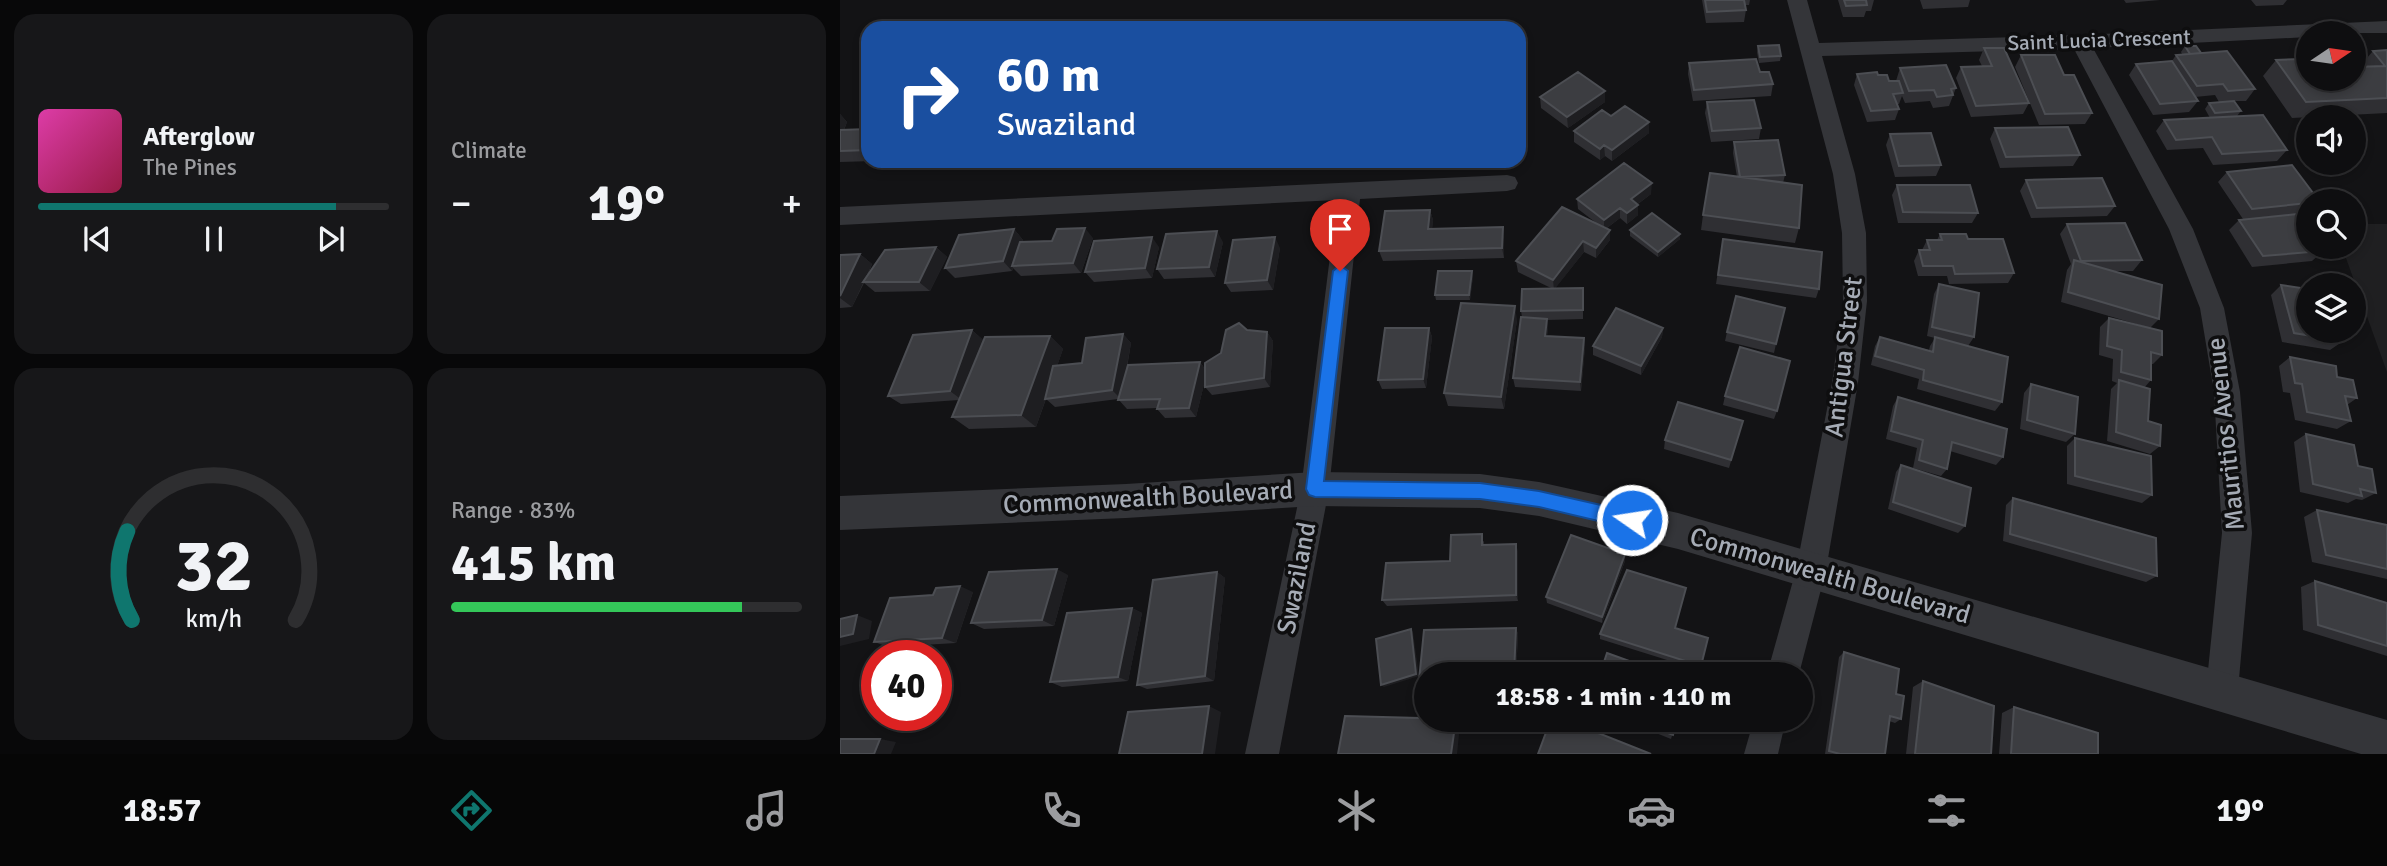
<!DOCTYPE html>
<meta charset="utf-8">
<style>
:root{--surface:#0e0e10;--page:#171719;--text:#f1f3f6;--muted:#9b9c9f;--line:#2e2e30;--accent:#0f766e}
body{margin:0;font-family:Signika,sans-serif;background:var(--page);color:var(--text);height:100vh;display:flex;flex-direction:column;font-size:26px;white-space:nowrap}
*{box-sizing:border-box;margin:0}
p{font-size:23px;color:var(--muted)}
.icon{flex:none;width:38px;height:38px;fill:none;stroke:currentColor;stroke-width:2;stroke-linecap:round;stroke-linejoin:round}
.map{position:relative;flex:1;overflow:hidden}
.drawer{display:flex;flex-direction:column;gap:14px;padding:14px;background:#080809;width:840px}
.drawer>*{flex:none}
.hud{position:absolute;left:21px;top:21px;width:665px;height:147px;border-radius:21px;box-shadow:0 4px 10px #0003,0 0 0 2px var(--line);background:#1a4fa0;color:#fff;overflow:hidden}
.needle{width:46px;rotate:77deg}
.fabs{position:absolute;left:1456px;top:21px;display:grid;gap:14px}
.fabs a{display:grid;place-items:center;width:70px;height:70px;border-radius:50%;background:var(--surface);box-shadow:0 4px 10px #0003,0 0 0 2px var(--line);font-size:35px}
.speed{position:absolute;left:21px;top:640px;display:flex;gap:14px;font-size:35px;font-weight:700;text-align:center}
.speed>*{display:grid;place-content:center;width:91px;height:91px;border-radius:50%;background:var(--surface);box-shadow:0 4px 10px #0003,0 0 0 2px var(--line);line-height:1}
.speed .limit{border:10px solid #d22;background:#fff;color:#111}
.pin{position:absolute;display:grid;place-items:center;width:60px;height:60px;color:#fff;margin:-72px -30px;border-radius:50% 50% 50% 0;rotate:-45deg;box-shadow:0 0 7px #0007}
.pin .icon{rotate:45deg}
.me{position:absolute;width:77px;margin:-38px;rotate:283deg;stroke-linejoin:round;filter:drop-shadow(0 0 5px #0008)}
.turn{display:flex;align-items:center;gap:24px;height:147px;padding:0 21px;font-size:32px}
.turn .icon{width:91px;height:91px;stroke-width:2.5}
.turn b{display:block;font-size:49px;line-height:60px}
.big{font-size:52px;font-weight:800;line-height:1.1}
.drawer .card{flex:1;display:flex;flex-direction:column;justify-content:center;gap:10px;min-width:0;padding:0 24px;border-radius:21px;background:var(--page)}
.drawer .dial{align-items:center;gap:0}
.dial svg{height:182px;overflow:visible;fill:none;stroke:var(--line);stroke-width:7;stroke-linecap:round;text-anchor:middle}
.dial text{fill:var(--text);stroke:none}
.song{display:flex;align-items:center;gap:21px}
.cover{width:84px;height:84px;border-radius:10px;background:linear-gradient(135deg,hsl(320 70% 55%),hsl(340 70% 35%))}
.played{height:7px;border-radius:4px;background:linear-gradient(90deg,var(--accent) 85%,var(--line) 85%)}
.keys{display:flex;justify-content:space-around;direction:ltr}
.heat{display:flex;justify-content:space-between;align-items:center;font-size:38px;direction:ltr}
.charge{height:10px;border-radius:5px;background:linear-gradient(90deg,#34c759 83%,var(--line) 0)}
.drawer .tiles{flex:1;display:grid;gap:14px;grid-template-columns:repeat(2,1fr)}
.trip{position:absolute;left:574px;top:662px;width:399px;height:70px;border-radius:35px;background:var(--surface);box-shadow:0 4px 10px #0003,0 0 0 2px var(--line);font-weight:800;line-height:70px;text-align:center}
.dock{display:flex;height:112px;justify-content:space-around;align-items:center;background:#060606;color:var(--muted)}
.dock .icon{width:49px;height:49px}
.dock .on{color:var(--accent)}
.dock b{font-size:32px;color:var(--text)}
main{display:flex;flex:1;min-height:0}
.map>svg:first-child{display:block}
.built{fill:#1f1f21}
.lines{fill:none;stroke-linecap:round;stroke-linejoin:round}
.minor{fill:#343539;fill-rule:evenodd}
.tertiary{fill:#343539;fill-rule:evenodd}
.wall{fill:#2f2f33}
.shaded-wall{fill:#1e1e21}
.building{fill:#3c3d41;stroke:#4c4e53;stroke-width:2}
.route{fill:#1a73e8;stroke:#114b97;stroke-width:2}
.labels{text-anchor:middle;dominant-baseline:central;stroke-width:7;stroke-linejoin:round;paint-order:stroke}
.far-street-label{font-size:21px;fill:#a5abb5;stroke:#0e0e0f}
.street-label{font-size:26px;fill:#a5abb5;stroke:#0e0e0f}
</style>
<main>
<section class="drawer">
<div class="tiles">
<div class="card">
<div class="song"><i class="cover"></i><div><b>Afterglow</b><p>The Pines</p></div></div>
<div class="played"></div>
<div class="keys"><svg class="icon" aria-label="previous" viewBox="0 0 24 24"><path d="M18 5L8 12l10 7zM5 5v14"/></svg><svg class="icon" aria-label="pause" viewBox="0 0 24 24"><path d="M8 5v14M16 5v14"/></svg><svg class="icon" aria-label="next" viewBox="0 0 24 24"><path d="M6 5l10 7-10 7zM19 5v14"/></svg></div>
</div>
<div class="card"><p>Climate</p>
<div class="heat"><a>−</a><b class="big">19°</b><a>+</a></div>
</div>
<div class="card dial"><svg viewBox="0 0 100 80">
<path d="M14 69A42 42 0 1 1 86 69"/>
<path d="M14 69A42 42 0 0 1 12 30" stroke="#0f766e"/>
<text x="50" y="56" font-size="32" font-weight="700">32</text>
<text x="50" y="72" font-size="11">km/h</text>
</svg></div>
<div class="card"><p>Range · 83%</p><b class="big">415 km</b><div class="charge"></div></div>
</div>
</section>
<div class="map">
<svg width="1547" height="754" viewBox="0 0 1547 754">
<rect width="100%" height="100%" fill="#131315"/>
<path class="built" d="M1514,224H1547V372L1502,247H1514Z"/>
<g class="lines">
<path class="minor" d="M947,0H967L979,43L1240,35L1547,21V33H1468V37L1253,48L1353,229L1384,308L1400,392L1412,533L1398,690L1393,701L1382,706L1371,701L1366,690L1382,533L1374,392L1360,308L1329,229L1234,49L982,56L1015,174L1026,233L1027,301L1018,383L986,570L959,674H927L956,570L992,383L1003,301L1002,233L993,174Z
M667,175L675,177L678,183L675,189L667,191L520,199L489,489L439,754H405L461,489L497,200L0,225V207Z
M914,719H946L938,754H904Z"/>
<path class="tertiary" d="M475,472L640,474L699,482L838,513L1547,720V754H1521L838,549L699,516L640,508L475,506L286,518L0,530V496L286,484Z"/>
</g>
<path class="wall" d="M862,0H910L909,5H905L906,10L904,22L866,23Z
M998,0H1034L1031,11H1026L1024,17H1003Z
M1080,0H1130L1128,7L1083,9Z
M1284,0H1320L1286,3Z
M1411,0H1447L1443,5L1416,6Z
M918,46L941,56L940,61L919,63L917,52Z
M1345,46L1361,53L1415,89L1406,101H1394L1401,111L1397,116L1447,150L1437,161L1373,165L1363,148L1327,150L1316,131L1324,120L1370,118L1365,109L1369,103L1379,102L1375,95L1355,97L1358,101L1349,112L1313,115L1289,75L1296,64L1332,61L1336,55L1342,54L1341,52Z
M1144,48L1189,103L1183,114L1131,117L1116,78L1121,67L1142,66L1139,60Z
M1547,50V113L1452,118L1423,76L1436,60L1468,79L1519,67L1533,51Z
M1181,55L1224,75L1252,113L1245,124L1199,125L1175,67Z
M849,63L920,72L933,84L931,96L853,101L848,74Z
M1060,68L1116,88L1109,106L1093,108L1090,101L1065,103L1062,96L1059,104H1057L1059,109L1055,120L1027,122L1014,85L1017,74L1038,75L1049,81H1056Z
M700,97L765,102L728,128L701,108Z
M867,102L921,128L919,139L871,142L865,113Z
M0,114L7,122L4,130L28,129V161H34L0,162Z
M771,116L809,122V133L772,161L765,156L760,160L734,142V131Z
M1155,128L1240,155L1233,166L1160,168L1150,139Z
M1050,134L1101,165L1096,176L1055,177L1046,145Z
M894,142L945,175L943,183L959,228L955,243L861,230L863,215L897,177L893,153Z
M307,161H343L340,166L311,167Z
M1387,172L1468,201V213L1425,217L1483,251L1472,261L1412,267L1389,230L1399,220L1403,219L1378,182Z
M1186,180L1275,206L1267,216L1191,218L1180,191Z
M1057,185L1138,213L1132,223H1058L1052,195Z
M811,194L798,204V215L787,224L780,218L767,228L770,230V240L756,258L744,252L715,288L743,297V319L707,320L708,328L707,336L744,338L745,347L741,391L675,387L673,378L682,317L681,311L711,288L678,272L676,261L755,222L738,209L737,199Z
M590,210L593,220L592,229L664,237V258L543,261L539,251Z
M1227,224L1302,260L1293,271H1272L1319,319L1310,328L1221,302L1227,270L1231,264L1220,234Z
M174,229L183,240L182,242L253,238L241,273L181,276L173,268L172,271L115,278L105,268Z
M790,230L840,239L818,257L790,236Z
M1100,234L1128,239L1174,273L1168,283L1109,284L1107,276H1078L1074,261L1079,250H1082L1087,240H1097Z
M883,239L979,289L976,298L876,284Z
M383,242L375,277L324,279L317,269Z
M96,247L107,257L90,291L35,292L24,283L12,307L0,308V255L20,254L32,264L28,275Z
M319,247L312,278L254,282L245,272Z
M440,248L433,290L391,292L385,283Z
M633,276L630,300H596L595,295Z
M1099,284L1134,337L1128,346L1162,402L1155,411L1077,389L1079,379L1031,365L1035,346L1040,337L1089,350L1090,346L1095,338L1087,336L1094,294Z
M1441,285L1514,331L1515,333L1490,350L1442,342L1431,295Z
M1269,318L1322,355L1313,364H1311V380L1304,388L1308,421L1320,446L1310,454L1267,441L1271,389L1277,383L1272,381L1273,359L1259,355L1260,327Z
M677,320L664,409L608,406L604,393Z
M589,328L592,337L586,388L542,389L538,380Z
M823,328L822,337L801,375L753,355V346Z
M132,330L143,340L140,350L210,336L223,349L217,366L242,363L283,334L291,343L286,374L360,362L365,369L381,353L407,330L427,332L433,341L430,387L372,395L365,387V380L356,417L325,418L317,409L318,408L287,409L278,399L215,407L206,399L196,427L129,429L112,417L119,400L61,404L48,396Z
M887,332L936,344L934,353L885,341Z
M1450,357L1497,377L1517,398L1507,405L1511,421L1497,429L1455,420L1450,393L1443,392L1439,366Z
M1191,384L1235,434L1226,442L1180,429L1184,393Z
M885,396L937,411L934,419L883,405Z
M1058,397L1163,457L1156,465L1110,451L1107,469L1101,476L1073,468L1077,448L1046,439L1053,406Z
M903,421L889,468L824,449L825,440Z
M1466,434L1518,466L1536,493L1522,500L1516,499L1508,503L1460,492L1454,442Z
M1235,438L1312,495L1302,503L1227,484V446Z
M1061,465L1125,526L1118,533L1048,509L1056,472Z
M1173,498L1317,576L1306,582L1163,541L1166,505Z
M1477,510L1547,525V579L1472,562L1464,517Z
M644,541V545L678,551V601L547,606L542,600Z
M785,561L762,623L707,603L706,597Z
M377,572L385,578L374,681L307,689L297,685Z
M228,575L214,626L144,629L131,623Z
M1475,581L1547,603V656L1463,630L1461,587Z
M133,592L116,643L49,647L34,642Z
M292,608L302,613L288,681L222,687L210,682Z
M676,628L678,634L676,674H586V695H582L578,691L584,630Z
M836,628L861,666L859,670L760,639V634Z
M1004,652L1056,694L1061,719L1055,723L1049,721L1045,754H985L999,657Z
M1083,681L1151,754H1066L1073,687Z
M1174,707L1258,754H1159L1162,713Z
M781,719H837L831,739Z"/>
<path class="shaded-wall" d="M679,77L680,85L679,119Z
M765,91V102L728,128L727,117Z
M0,114L7,122L0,139Z
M809,122V133L772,161V150Z
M764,145L765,156L760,160V149Z
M812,183L811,194L791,209V199Z
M798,205V215L787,224V213Z
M780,208V218L764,230V220Z
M590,210L593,220L591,239L588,229Z
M663,227L664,237V258L662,248Z
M245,228L253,238L241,273L233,263Z
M174,229L183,240L174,266H172L173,268L172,271L163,261Z
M770,230V240L756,258V248Z
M377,231L383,242L375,277L369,267Z
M840,234V239L818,257V252Z
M312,237L319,247L312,278L305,268Z
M435,237L440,248L433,290L427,280Z
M743,241L744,252L714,290L713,280Z
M96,247L107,257L90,291L79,282Z
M20,254L32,264L12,307L0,298V296Z
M632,271L633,276L630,300L629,295Z
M675,306L677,320L664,409L661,397Z
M707,319L708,328L706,345L705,336Z
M589,328L592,337L586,388L583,379Z
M823,328L822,337L801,375V366Z
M132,330L143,340L122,400L110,391Z
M427,332L433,341L430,387L424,378Z
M283,334L291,343L281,399L272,390Z
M210,336L223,349L196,427L181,415Z
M744,338L745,347L741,391L740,382Z
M360,362L367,372L356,417L349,408Z
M676,544L678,551V601L676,595Z
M785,554V561L762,623V617Z
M217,569L228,575L214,626L202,620Z
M377,572L385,578L374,681L365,676Z
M120,586L133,592L116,643L102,638Z
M292,608L302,613L288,681L278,677Z
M17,615L32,621L29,639L0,646V637Z
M676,628L678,634L676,674H674Z
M571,629L573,632L579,676L544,687L541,685Z
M369,706L381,712L375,754H362Z
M616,719L620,725L617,754H611Z
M40,739L56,742L51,754H34Z"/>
<path class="building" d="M865,0H904L906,10L867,12Z
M1004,0H1026L1027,5L1006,6Z
M939,45L941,56L920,57L918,46Z
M1345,46H1356L1361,53L1350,54Z
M1144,48H1164L1189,103L1136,106L1121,67L1152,66Z
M1547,50V98L1466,102L1436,60L1462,59L1468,67V79H1514V67L1545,66L1533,51Z
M1387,51L1415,89L1388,91L1383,84L1357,86L1336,55Z
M1181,55H1215L1224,75H1234L1252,113L1205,114Z
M916,59L920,72H929L933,84L854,90L849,63Z
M1332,61L1358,101L1320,104L1296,64Z
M1106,65L1116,88L1111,89L1113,95L1097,97L1094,90L1069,91L1060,68Z
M738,72L765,91L727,117L700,97Z
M1037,72L1038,75H1047L1049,81H1059L1063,93L1053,94L1059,109L1031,111L1017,74Z
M914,100L921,128L872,131L867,102Z
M1394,101L1401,111L1375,113L1369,103Z
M785,106L809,122L772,150L764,145L760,149L734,131L762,110L771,116Z
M1423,115L1447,150L1382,154L1372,137L1336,140L1324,120Z
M1228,127L1240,155L1166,157L1155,128Z
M28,129V150L0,151V130Z
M1091,133L1101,165L1059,166L1050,134Z
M938,140L945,175L900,177L894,142Z
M784,163L812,183L791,199L798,205L787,213L780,208L764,220L737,199Z
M1452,165L1479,201H1468V203L1412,209L1387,172Z
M870,173L962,185L959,228L863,215Z
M1262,178L1275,206L1197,208L1186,180Z
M1057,185H1130L1138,213L1063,212Z
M722,207L770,230L756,248L743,241L713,280L676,261Z
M590,210L588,229L663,227L662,248L539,251L545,211Z
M812,213L840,234L818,252L790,230Z
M1457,214L1468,230V247H1480L1483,251L1423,256L1399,220Z
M1285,223L1302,260L1241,261L1227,224Z
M245,228L233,263L172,266L180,242L212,241L217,229Z
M174,229L163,261L105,268L119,235Z
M377,231L369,267L317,269L326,234Z
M1100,234H1126L1128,239H1163L1174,273L1115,274L1113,266H1083L1079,250H1090L1087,240H1102Z
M312,237L305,268L245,272L254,241Z
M435,237L427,280L385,283L393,240Z
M883,239L982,252L979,289L878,275Z
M96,247L79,282H23L45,250Z
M20,254L0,296V255Z
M1234,260L1322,285L1319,319L1228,292Z
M598,271H632L629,295H595Z
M1099,284L1139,293L1134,337L1092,327Z
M1441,285L1468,289V331H1514V329L1515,333L1500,331L1503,341L1454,333Z
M743,288V310L681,311L682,289Z
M896,296L945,308L936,344L887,332Z
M621,303L675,306L661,397L604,393Z
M776,308L823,328L801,366L753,346Z
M681,317L707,319L705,336L744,338L740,382L673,378Z
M1269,318L1322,331V355L1311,352V380L1281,372L1282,350L1267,346Z
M399,323L407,330L427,332L424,378L365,387V363L381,353L386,330Z
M545,328H589L583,379L538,380Z
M132,330L110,391L48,396L73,335Z
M283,334L272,390L205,399L213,366L242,363L246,338Z
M210,336L181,415L112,417L145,337Z
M1040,337L1093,352L1095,337L1168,357L1162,402L1083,380L1084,370L1035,356Z
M900,347L950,361L937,411L885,396Z
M1450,357L1496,366L1497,377L1513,380L1517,398L1505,396L1511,421L1467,412L1462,384L1455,383Z
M360,362L349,408L317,409L320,399L278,400L288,365Z
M1279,380L1310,389L1308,421L1321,425L1320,446L1276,432Z
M1191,384L1238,397L1235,434L1187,420Z
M1058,397L1167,429L1163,457L1112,442L1107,469L1079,460L1083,440L1051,431Z
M838,402L903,421L891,460L825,440Z
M1466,434L1514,445L1518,466L1532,469L1536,493L1520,489L1522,496L1473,484Z
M1235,438L1311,456L1312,495L1235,476Z
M1061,465L1131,488L1125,526L1053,502Z
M1173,498L1316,538L1317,576L1170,534Z
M1477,510L1547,525V569L1486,555Z
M642,534V545L676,544V595L542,600L546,563L610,561L611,535Z
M731,535L785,554L762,617L706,597Z
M217,569L202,620L131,623L149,572Z
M787,570L846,588L835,628L868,638L861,666L760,634Z
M377,572L365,676L297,685L313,580Z
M1475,581L1547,603V646L1478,625Z
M120,586L102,638L34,642L50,598L93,595L96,588Z
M292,608L278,677L210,682L227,613Z
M17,615L13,634L0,637V619Z
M676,628L674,674H586V691H578L584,630Z
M571,629L576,674L541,685L536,639Z
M1004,652L1059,669L1056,694L1064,696L1061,719L1050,716L1045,754H1000L989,751Z
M767,653L825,674H760Z
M1083,681L1154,706L1151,754H1075Z
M369,706L362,754H279L288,712Z
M1174,707L1258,733V754H1171Z
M505,716L616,719L611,754H498Z
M711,719H723L811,754H698Z
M791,719H837L833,735Z
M0,739H40L34,754H0Z"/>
<path class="route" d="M500,265L508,271L484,481L640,483L699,491L792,512L798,514L800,520L798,526L792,529L699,507L640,499L475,497L469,495L466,489L493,271Z"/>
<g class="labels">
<g class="far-street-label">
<text transform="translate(1259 40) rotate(-2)">Saint Lucia Crescent</text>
</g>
<g class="street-label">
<text transform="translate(1004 357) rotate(-83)">Antigua Street</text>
<text transform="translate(1386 434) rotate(-96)">Mauritios Avenue</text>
<text transform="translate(308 498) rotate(-3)">Commonwealth Boulevard</text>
<text transform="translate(990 576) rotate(16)">Commonwealth Boulevard</text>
<text transform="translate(457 578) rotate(-79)">Swaziland</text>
</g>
</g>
</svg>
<div class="fabs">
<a><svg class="needle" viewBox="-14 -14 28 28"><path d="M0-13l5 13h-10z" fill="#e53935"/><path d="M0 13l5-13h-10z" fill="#9b9c9f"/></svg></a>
<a><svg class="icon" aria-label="sound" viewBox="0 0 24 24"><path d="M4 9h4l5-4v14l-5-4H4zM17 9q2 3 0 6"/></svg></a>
<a><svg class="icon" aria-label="search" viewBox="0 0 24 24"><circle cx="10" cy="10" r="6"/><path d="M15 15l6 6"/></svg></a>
<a><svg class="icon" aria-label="layers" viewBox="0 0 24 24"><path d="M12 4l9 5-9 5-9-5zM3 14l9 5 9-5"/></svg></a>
</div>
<div class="speed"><div class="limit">40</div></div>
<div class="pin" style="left:500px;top:271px;background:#d93025"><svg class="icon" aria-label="arrive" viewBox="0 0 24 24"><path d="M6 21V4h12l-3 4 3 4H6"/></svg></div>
<svg class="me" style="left:792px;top:520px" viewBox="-20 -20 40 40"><circle r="17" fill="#1a73e8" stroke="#fff" stroke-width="3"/><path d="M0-11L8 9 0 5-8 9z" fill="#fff"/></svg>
<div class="trip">18:58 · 1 min · 110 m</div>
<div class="hud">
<div class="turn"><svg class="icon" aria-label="right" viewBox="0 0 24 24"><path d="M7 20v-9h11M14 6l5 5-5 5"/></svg><div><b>60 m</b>Swaziland</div></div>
</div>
</div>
</main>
<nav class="dock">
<b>18:57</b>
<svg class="icon on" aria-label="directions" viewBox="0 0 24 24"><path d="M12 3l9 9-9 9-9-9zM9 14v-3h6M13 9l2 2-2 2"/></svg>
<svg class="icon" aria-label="music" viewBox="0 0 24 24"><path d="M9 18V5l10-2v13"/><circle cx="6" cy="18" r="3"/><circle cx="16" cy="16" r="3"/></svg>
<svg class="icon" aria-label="phone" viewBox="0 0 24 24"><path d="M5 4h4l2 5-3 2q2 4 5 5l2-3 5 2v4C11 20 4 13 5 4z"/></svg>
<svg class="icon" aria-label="climate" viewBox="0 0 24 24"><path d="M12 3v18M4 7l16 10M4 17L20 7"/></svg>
<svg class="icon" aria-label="car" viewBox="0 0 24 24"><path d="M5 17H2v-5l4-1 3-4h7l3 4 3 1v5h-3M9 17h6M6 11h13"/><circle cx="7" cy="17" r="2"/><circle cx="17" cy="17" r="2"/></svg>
<svg class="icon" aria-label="filters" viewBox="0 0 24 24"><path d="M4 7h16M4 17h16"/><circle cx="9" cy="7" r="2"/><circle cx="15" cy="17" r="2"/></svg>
<b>19°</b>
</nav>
